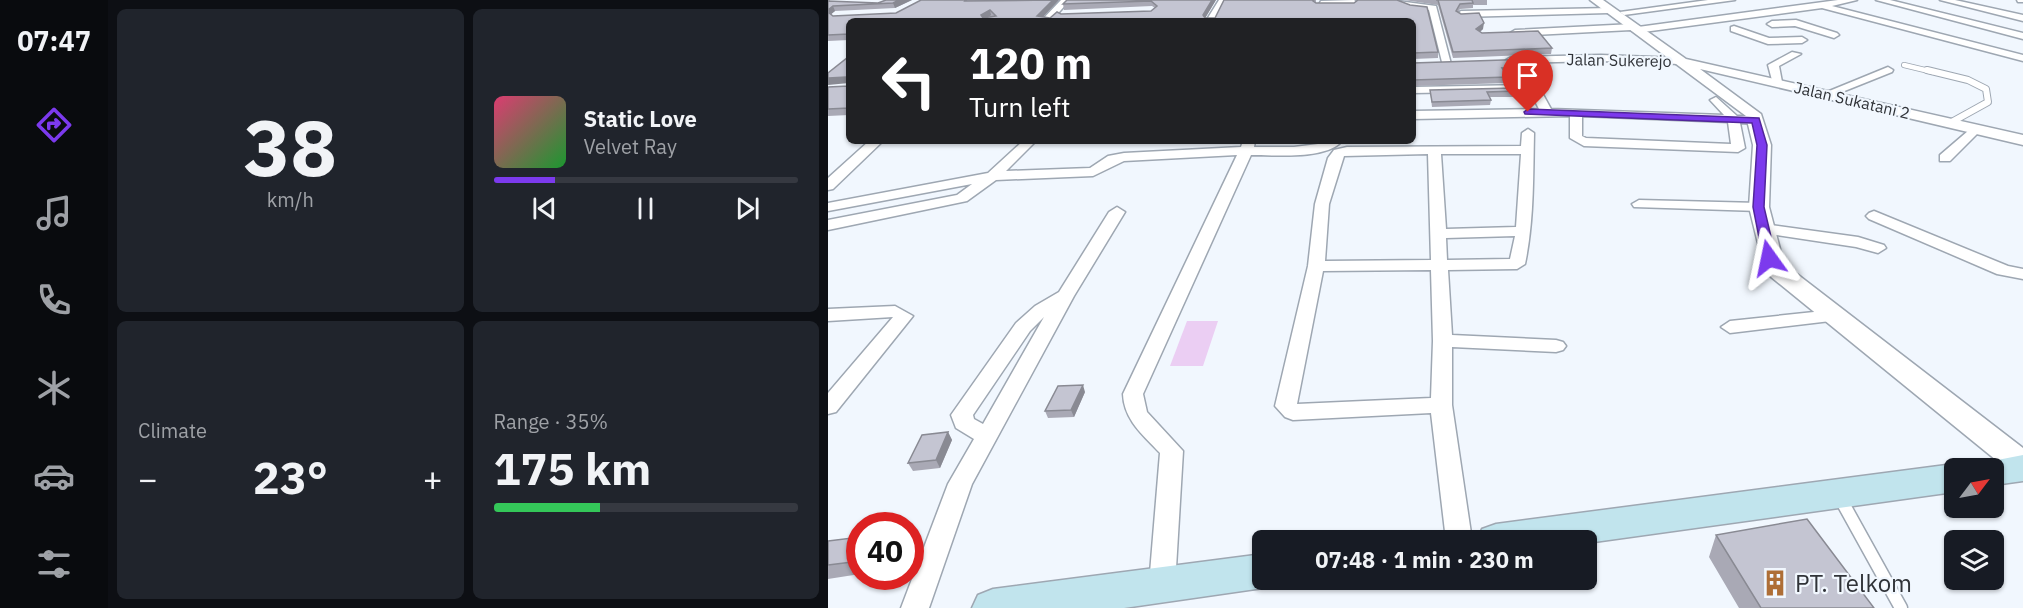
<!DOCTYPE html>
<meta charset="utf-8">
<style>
:root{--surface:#171b24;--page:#20242c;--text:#f1f3f6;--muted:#9ea1a6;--line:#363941;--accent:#7c3aed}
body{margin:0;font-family:"IBM Plex Sans",sans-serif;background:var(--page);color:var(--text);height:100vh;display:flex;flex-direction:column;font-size:22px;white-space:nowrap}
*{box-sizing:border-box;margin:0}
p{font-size:20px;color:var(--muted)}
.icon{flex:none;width:33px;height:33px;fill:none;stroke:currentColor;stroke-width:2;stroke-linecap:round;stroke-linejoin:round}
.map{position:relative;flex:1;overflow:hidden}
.side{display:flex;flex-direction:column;gap:9px;padding:9px;background:#0d0f14;width:720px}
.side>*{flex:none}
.banner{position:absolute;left:18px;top:18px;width:570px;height:126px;border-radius:9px;box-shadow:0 2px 4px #0004;background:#202124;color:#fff;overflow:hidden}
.needle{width:39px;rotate:58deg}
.fabs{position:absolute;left:1116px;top:458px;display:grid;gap:12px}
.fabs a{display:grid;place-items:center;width:60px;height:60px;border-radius:9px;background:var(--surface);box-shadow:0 2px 4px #0004;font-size:30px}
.speed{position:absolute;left:18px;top:512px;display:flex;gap:12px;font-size:30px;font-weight:700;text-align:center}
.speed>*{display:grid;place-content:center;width:78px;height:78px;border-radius:50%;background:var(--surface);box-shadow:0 2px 4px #0004;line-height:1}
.speed .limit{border:9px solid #d22;background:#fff;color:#111}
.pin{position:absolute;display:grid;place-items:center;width:51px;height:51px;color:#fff;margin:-62px -26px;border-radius:50% 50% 50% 0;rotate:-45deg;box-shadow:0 0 6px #0007}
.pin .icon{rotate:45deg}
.me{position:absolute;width:66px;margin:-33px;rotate:348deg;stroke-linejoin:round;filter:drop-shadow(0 0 4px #0008)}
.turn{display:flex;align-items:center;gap:21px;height:126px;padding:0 24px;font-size:27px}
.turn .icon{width:78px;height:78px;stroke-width:2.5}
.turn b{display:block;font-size:42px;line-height:51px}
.big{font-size:45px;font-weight:700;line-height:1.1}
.side .card{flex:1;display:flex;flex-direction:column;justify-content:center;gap:9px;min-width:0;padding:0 21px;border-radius:9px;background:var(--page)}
.side .dial{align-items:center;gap:0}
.dial b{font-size:78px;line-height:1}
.song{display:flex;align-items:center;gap:18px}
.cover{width:72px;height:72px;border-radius:9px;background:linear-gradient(135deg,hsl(340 70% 55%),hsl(130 70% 35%))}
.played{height:6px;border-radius:3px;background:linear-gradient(90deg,var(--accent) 20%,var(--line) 20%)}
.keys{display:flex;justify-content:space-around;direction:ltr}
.heat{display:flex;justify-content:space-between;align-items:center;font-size:33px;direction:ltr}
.charge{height:9px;border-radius:4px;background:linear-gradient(90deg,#34c759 35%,var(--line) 0)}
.side .tiles{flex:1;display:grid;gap:9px;grid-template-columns:repeat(2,1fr)}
.trip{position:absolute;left:424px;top:530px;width:345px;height:60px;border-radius:9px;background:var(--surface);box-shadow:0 2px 4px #0004;font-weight:700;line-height:60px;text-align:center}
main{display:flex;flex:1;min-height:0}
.dock{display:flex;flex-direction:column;width:108px;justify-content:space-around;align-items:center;background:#090b0e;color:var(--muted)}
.dock .icon{width:42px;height:42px}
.dock .selected{color:var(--accent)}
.dock b{font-size:27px;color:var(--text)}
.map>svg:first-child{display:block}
.green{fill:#ebcef3}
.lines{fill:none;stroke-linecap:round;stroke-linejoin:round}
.service-far2-casing{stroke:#9ea7b2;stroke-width:6}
.service-far1-casing{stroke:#9ea7b2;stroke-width:8}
.service-casing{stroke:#9ea7b2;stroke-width:15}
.minor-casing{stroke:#9ea7b2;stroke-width:3}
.tertiary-casing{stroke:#9ea7b2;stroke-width:3}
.secondary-casing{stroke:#9ea7b2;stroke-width:3}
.service-far2{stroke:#fff;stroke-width:4.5}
.service-far1{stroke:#fff;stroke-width:6}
.service{stroke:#fff;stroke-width:12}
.minor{fill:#fff;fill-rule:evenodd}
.tertiary{fill:#fff;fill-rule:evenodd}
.secondary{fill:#c1e4ed;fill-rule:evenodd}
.wall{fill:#a9a9b5}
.shaded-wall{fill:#898a93}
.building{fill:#c4c5d2;stroke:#898a93;stroke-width:1.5;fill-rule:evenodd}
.route{fill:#7c3aed;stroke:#51269a;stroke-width:1.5}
.labels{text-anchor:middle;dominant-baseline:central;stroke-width:4.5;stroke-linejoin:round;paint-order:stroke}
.far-street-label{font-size:16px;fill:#303338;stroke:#f1f7fe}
.near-poi-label{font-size:24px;fill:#303338;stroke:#f1f7fe;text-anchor:start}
</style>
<main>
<nav class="dock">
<b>07:47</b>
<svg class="icon selected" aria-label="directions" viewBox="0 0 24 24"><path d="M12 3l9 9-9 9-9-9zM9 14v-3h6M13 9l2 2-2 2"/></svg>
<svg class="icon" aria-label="music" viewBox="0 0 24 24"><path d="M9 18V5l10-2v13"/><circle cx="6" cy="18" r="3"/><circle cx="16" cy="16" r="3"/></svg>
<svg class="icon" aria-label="phone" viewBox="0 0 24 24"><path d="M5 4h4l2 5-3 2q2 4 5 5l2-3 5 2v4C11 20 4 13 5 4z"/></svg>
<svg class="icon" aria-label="climate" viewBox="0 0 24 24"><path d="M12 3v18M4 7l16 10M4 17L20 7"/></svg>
<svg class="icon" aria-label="car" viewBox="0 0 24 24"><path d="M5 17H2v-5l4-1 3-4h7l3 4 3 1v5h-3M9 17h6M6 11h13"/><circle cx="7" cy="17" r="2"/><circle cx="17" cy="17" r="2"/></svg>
<svg class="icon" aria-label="filters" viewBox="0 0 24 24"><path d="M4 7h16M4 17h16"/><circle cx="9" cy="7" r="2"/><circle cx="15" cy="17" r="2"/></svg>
</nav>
<section class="side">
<div class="tiles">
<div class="card dial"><b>38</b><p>km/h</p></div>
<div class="card">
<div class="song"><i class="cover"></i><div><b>Static Love</b><p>Velvet Ray</p></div></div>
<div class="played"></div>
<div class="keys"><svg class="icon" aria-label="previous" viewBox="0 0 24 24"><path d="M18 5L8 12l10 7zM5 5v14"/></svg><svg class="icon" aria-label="pause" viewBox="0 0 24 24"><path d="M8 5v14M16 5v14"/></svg><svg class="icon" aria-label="next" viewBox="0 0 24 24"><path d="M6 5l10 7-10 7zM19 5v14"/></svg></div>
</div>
<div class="card"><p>Climate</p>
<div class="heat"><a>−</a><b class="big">23°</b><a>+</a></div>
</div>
<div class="card"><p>Range · 35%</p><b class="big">175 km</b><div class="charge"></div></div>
</div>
</section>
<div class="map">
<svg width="1195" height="608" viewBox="0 0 1195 608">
<rect width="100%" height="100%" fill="#f1f7fe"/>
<path class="green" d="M359,321H390L375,366H342Z"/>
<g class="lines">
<g class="service-far2-casing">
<path id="service-far2" d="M1076,65L1105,72"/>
</g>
<g class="service-far1-casing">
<path id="service-far1" d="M1099,70L1140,80L1158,89L1160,102L1122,123"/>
</g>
<g class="service-casing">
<path id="service" d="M1011,496L1073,608"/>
</g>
<g class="minor-casing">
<path id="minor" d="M233,0H242L223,21H213Z
M391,0H399L388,21H378Z
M562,0L608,6L623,64L614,62L601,10L583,8Z
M880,0H907L796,15L792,12Z
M1010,0H1029L1004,6L1195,55V61L994,8L808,33L803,30L687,36L682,33L687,30L805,24L810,27Z
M1048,0H1062L1195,33V39Z
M1112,0H1127L1195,15V21Z
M1189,0H1195V2H1190Z
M493,1L526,0L530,3L526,6H490Z
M783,8L780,13L633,17L629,14L633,11Z
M968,20L1009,33L1011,35L1006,38L967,26L944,27L939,24L944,21Z
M906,26L941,38L974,37L979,40L974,43L940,44L903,31V27Z
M964,52L973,54L951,66L954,82L945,84L940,65Z
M773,55L852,58L857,61L852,64L773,61L683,63L678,60L683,57Z
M1060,67L1065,70L1064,72L1004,96L994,94Z
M701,85L712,89L723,109L896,115L882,100L888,97L909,116H928L934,120L928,124L912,123L917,148L910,152L756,146L742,138V116L585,119V111L711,109L703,93L699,91L585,93V87ZM754,116L900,122L903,144L758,138L754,136Z
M1147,125L1151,126V132L1122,161H1112V155Z
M700,129L706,133C705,176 706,221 697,264L689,269L620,270L624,335L728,340L735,342L738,346L735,350L728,352L624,347V405L644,540H618L603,413L465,420L457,417L447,406L480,266L487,204L500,158L506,150L519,147L693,146L694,133ZM600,154L603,260L497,261L501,204L516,156ZM613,154H693L688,227L618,229ZM687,236L682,259L619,260L618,238ZM603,270L605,341L603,398L469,404L495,271Z
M41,141H55L5,189L0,190V178Z
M195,141H208L178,171L262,168L280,156L296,153L413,147L415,141H427L426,147H466L514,141C498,160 446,155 423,155L315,394L319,412L355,451L347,585L344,593L334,597L324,593L321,585L332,453C315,435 296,420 295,394L409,155L296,161L265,176L168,180L139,201L0,230V220L129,195L144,184L0,211V203L160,173Z
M811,200L931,203L938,207L931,211L806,207L804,204Z
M289,207L297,212L246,296L144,484L101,608H73L120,484L146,439L128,428L123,415L188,323L207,306L231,292L281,212ZM216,317L155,424L146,419L145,415L202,331Z
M1046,211L1180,266L1195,269V279L1169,274L1041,219L1038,216L1041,213Z
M935,224L1030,237L1056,245L1058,248L1050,253L1028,247L929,232L927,229Z
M67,306L85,316L8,412L0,414V393L65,317L0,321V309Z
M1005,310L1011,312L1014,316L1011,320L902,333L893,327L902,321Z"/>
</g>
<g class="tertiary-casing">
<path id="tertiary" d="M762,0H775L858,59L1195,135V145L872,69L933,114L943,145L941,207L956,264L1195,448V477L1184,473L937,272L921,207L925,145L918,116Z"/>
</g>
<g class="secondary-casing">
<path id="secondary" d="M1195,455V481L1166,485V468H1151L1154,463Z
M1126,464L1137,468H1126V492L759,543V540H649L654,529L668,524Z
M435,554V579H451L449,583L435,588L296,608H144L150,595L165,589Z"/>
</g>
<use href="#service-far2" class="service-far2"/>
<use href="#service-far1" class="service-far1"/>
<use href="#service" class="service"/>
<use href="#minor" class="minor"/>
<use href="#tertiary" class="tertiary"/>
<use href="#secondary" class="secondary"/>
</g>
<path class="wall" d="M0,0H2L1,2L50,3L58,0H84L67,8L7,11L3,14L5,16L68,13L93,0H231L215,17L222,18L229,12L233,14L323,11L327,8L324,6L236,10L235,4L239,0H388L377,18H387L396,0H488V3H526L529,0H569L582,5L599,7L610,52V58L585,59V21H21V40L0,41Z
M576,0H659V5H645V8L632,9L630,12L655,29L652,32L654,33L724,48L723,54L625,58L610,5Z
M21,48V115L0,116V87L20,86V57Z
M585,63L710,67V73L678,74L680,77L679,83L585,86Z
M602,90L688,91V97H661L663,100L662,105L604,107Z
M257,392L246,417L220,418L217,411Z
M120,432L124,440L112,468L85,471L80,463Z
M888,535L1046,608H911L881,557Z
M32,537V574L0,579V541Z"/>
<path class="shaded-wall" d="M71,0H84L67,8L65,3Z
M225,0H231L211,21L209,16Z
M384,0H388L376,20L375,15Z
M5,6L7,11L1,16L0,10Z
M162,10L163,15L155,21L153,15Z
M656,23L655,29L648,35V29Z
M18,77L21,83L0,85V78Z
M255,385L257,392L246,417L243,410Z
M120,432L124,440L112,468L108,460Z"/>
<path class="building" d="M58,0H71L65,3L5,6L0,10V1L50,3Z
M93,0H138L137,1L225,0L209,16L222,18L229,12L233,14L323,11L329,6L323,1L235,4L239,0H384L375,15L377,18H387L396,0H486L485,1L488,3H526L530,0H569L582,5L599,7L610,52L585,53V21H21V34L0,35V12L5,16L68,13ZM162,10L168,16L155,18L153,15Z
M608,0H644L645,3L632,4L628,11L633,14L651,13L656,23L648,29L654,33L710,31L724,48L625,52L610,0Z
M21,49V108L0,109V87L20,86L18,77L0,78V73L20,57Z
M705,59L710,67L674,68L680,77L585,80V63Z
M686,88L688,91L659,92L663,100L604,102L602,90Z
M255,385L243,410L217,411L230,386Z
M120,432L108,460L80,463L94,435Z
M979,519L1046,608H933L888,535Z
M32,537V561L0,565V541Z"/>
<path class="route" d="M700,109L931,118L939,145L936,207L948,258L941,262L935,258L925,207L929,145L924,123L697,114L696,112Z"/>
<defs>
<g id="building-bare" transform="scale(2.07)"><path d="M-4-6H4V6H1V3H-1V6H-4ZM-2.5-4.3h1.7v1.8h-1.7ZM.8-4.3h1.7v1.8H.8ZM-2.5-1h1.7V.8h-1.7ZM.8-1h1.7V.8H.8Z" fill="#ae6e36" stroke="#f1f7fe" stroke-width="2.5" paint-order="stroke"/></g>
</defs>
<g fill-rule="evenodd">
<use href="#building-bare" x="947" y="583"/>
</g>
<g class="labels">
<g class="far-street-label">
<text transform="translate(791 60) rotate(1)">Jalan Sukerejo</text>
<text transform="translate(1024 100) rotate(13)">Jalan Sukatani 2</text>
</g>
<g class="near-poi-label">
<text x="967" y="583">PT. Telkom</text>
</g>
</g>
</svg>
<div class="fabs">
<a><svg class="needle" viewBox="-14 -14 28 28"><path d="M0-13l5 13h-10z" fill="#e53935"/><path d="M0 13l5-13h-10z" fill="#9ea1a6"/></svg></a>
<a><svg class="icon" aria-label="layers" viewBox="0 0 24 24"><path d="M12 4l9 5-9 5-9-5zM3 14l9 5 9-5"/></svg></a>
</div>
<div class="speed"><div class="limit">40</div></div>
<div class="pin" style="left:700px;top:112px;background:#d93025"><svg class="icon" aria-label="arrive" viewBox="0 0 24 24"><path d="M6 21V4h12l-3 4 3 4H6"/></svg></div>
<svg class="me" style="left:941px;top:258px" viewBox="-20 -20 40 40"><path d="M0-17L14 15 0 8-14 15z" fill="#7c3aed" stroke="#fff" stroke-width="4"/></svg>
<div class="trip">07:48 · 1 min · 230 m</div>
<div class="banner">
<div class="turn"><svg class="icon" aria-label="left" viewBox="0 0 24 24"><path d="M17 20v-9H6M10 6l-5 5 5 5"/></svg><div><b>120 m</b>Turn left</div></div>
</div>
</div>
</main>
